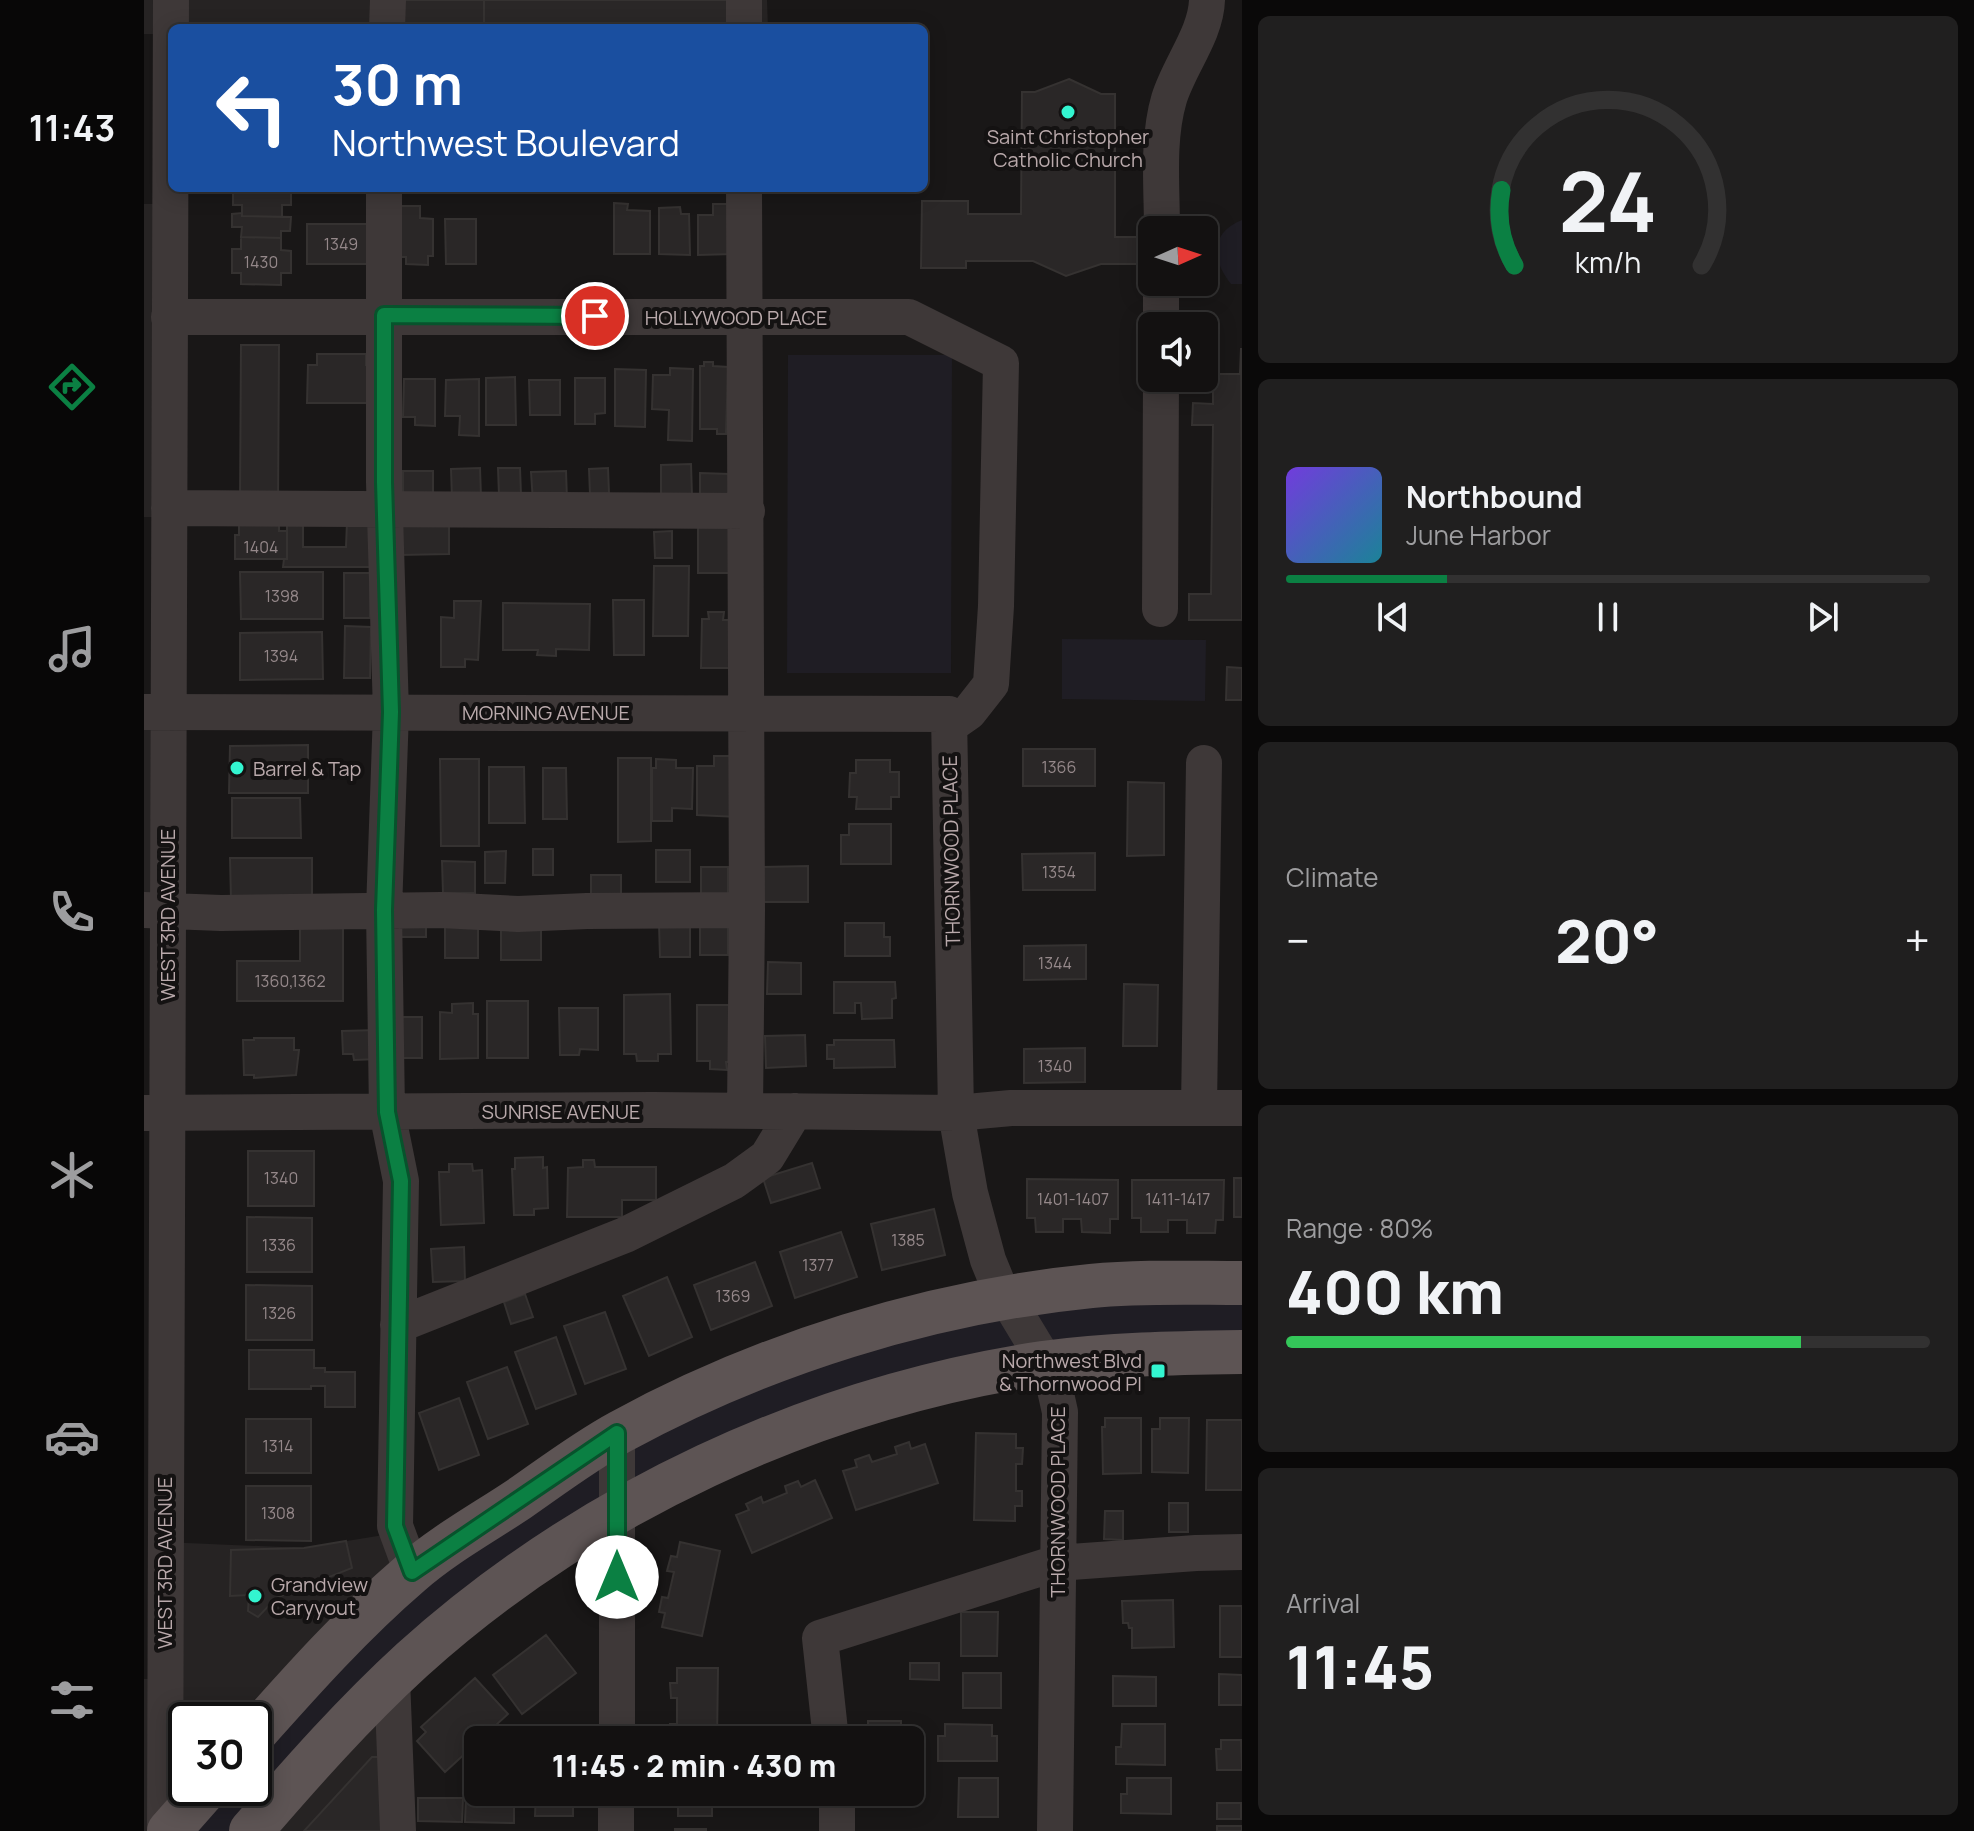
<!DOCTYPE html>
<meta charset="utf-8">
<style>
:root{--surface:#131111;--page:#201f1f;--text:#f1f3f6;--muted:#9d9d9f;--line:#323131;--accent:#0b8043}
body{margin:0;font-family:Manrope,sans-serif;background:var(--page);color:var(--text);height:100vh;display:flex;flex-direction:column;font-size:30px;white-space:nowrap}
*{box-sizing:border-box;margin:0}
p{font-size:26px;color:var(--muted)}
.icon{flex:none;width:44px;height:44px;fill:none;stroke:currentColor;stroke-width:2;stroke-linecap:round;stroke-linejoin:round}
.map{position:relative;flex:1;overflow:hidden}
.sheet{display:flex;flex-direction:column;gap:16px;padding:16px;background:#0a0909;width:732px}
.sheet>*{flex:none}
.hud{position:absolute;left:24px;top:24px;width:760px;height:168px;border-radius:12px;box-shadow:0 4px 20px #0003,0 0 0 2px var(--line);background:#1a4fa0;color:#fff;overflow:hidden}
.needle{width:52px;rotate:87deg}
.buttons{position:absolute;left:994px;top:216px;display:grid;gap:16px}
.buttons a{display:grid;place-items:center;width:80px;height:80px;border-radius:12px;background:var(--surface);box-shadow:0 4px 20px #0003,0 0 0 2px var(--line);font-size:40px}
.speed{position:absolute;left:24px;top:1702px;display:flex;gap:16px;font-size:40px;font-weight:700;text-align:center}
.speed>*{display:grid;place-content:center;width:104px;height:104px;border-radius:50%;background:var(--surface);box-shadow:0 4px 20px #0003,0 0 0 2px var(--line);line-height:1}
.speed .limit{border:4px solid #111;border-radius:12px;background:#fff;color:#111}
.pin{position:absolute;display:grid;place-items:center;width:68px;height:68px;color:#fff;margin:-34px;border:4px solid #fff;border-radius:50%;box-shadow:0 2px 8px #0007}
.me{position:absolute;width:88px;margin:-44px;rotate:0deg;stroke-linejoin:round;filter:drop-shadow(0 0 6px #0008)}
.turn{display:flex;align-items:center;gap:28px;height:168px;padding:0 32px;font-size:36px}
.turn .icon{width:104px;height:104px;stroke-width:2.5}
.turn b{display:block;font-size:56px;line-height:68px}
.big{font-size:60px;font-weight:800;line-height:1.1}
.sheet .widget{flex:1;display:flex;flex-direction:column;justify-content:center;gap:12px;min-width:0;padding:0 28px;border-radius:12px;background:var(--page)}
.sheet .dial{align-items:center;gap:0}
.dial svg{height:208px;overflow:visible;fill:none;stroke:var(--line);stroke-width:7;stroke-linecap:round;text-anchor:middle}
.dial text{fill:var(--text);stroke:none}
.song{display:flex;align-items:center;gap:24px}
.cover{width:96px;height:96px;border-radius:12px;background:linear-gradient(135deg,hsl(260 70% 55%),hsl(190 70% 35%))}
.played{height:8px;border-radius:4px;background:linear-gradient(90deg,var(--accent) 25%,var(--line) 25%)}
.keys{display:flex;justify-content:space-around;direction:ltr}
.heat{display:flex;justify-content:space-between;align-items:center;font-size:44px;direction:ltr}
.charge{height:12px;border-radius:6px;background:linear-gradient(90deg,#34c759 80%,var(--line) 0)}
.trip{position:absolute;left:320px;top:1726px;width:460px;height:80px;border-radius:12px;background:var(--surface);box-shadow:0 4px 20px #0003,0 0 0 2px var(--line);font-weight:800;line-height:80px;text-align:center}
main{display:flex;flex:1;min-height:0}
.menu{display:flex;flex-direction:column;width:144px;justify-content:space-around;align-items:center;background:#080707;color:var(--muted)}
.menu .icon{width:56px;height:56px}
.menu .selected{color:var(--accent)}
.menu b{font-size:36px;color:var(--text)}
.map>svg:first-child{display:block}
.built{fill:#262323;fill-rule:evenodd}
.green{fill:#1f1d24}
.building{fill:#2a2727;stroke:#353231;stroke-width:2}
.lines{fill:none;stroke-linecap:round;stroke-linejoin:round}
.minor{stroke:#3e3838;stroke-width:36}
.major{stroke:#5d5454;stroke-width:44}
.route-casing{stroke:#07532c;stroke-width:20}
.route{stroke:#0b8043;stroke-width:14}
.poi-dot{fill:#33f5d0;stroke:#141212;stroke-width:3}
.labels{text-anchor:middle;dominant-baseline:central;stroke-width:8;stroke-linejoin:round;paint-order:stroke}
.number-label{font-size:16px;fill:#95888a}
.poi-label{font-size:20px;fill:#b9a9ab;stroke:#141212;text-anchor:start}
.street-label{font-size:20px;fill:#b9a9ab;stroke:#141212}
</style>
<main>
<nav class="menu">
<b>11:43</b>
<svg class="icon selected" aria-label="directions" viewBox="0 0 24 24"><path d="M12 3l9 9-9 9-9-9zM9 14v-3h6M13 9l2 2-2 2"/></svg>
<svg class="icon" aria-label="music" viewBox="0 0 24 24"><path d="M9 18V5l10-2v13"/><circle cx="6" cy="18" r="3"/><circle cx="16" cy="16" r="3"/></svg>
<svg class="icon" aria-label="phone" viewBox="0 0 24 24"><path d="M5 4h4l2 5-3 2q2 4 5 5l2-3 5 2v4C11 20 4 13 5 4z"/></svg>
<svg class="icon" aria-label="climate" viewBox="0 0 24 24"><path d="M12 3v18M4 7l16 10M4 17L20 7"/></svg>
<svg class="icon" aria-label="car" viewBox="0 0 24 24"><path d="M5 17H2v-5l4-1 3-4h7l3 4 3 1v5h-3M9 17h6M6 11h13"/><circle cx="7" cy="17" r="2"/><circle cx="17" cy="17" r="2"/></svg>
<svg class="icon" aria-label="filters" viewBox="0 0 24 24"><path d="M4 7h16M4 17h16"/><circle cx="9" cy="7" r="2"/><circle cx="15" cy="17" r="2"/></svg>
</nav>
<div class="map">
<svg width="1098" height="1831" viewBox="0 0 1098 1831">
<rect width="100%" height="100%" fill="#191717"/>
<path class="built" d="M0,0H623L624,28H28V34H0Z
M0,204H30V517H0Z
M0,706H26V915H0Z
M258,1532L264,1831H0V1679H17L19,1542L160,1548ZM42,1720H110V1788H42Z"/>
<path class="green" d="M1098,220V284H1087C1067,259 1066,233 1098,220Z
M644,355H808L807,673H643Z
M918,639L1062,640L1061,701L918,699Z
M1098,1283V1352L834,1374L425,1542L107,1831H25L63,1788H110V1734L326,1532L702,1338Z"/>
<path class="building" d="M260,0H340V28H260Z
M340,0H590L589,28H340Z
M925,79L957,94H971V237H993V264H957L922,276L889,261H822V268H777L778,201H824V214H877L878,92H891Z
M89,188H147V205H138V217L98,216V205H89Z
M470,203L484,204L483,210L506,211V254H470Z
M569,204H589V254L554,255V215H569Z
M257,206H276V218L289,219V256H284V265L262,264V257H257Z
M536,207L537,214H545L546,255L515,254V208Z
M98,213V216L147,217L146,231H137V238L97,237L98,227H88V214Z
M301,219H332V264H302Z
M163,224H232V264H163Z
M97,237L137,238V250L147,251V273H137V285L97,284V273H88V249H97Z
M97,345H135L134,504L96,503Z
M1097,348L1098,620H1045V594H1067L1069,425H1048L1049,403L1069,404V374H1096Z
M173,354H222V365H231V403H163L164,365H173Z
M560,362H569V366L584,367L582,434H573V429H556V366H560Z
M526,368L549,369L548,441L524,440L525,410L508,409L509,375H526Z
M471,369L502,370L501,427L471,426Z
M371,377L372,425H342V378Z
M431,378H461V413L451,414V424H431Z
M260,379H291V426L271,425V417H259Z
M335,379V436L315,435L316,416H301L302,380Z
M385,380H416V415H386Z
M547,464L548,496H517V465Z
M336,468L337,497L308,498L307,469Z
M354,468H376L377,495H355Z
M464,468L465,493L446,494L445,469Z
M259,471H289V502L259,501Z
M422,471L423,500L389,502L387,472Z
M556,473L585,474V498H556Z
M95,519H135V531H143V559H91V535H95Z
M143,519L159,520V547H202L203,522H235V567H139L140,559H143Z
M554,524L587,525V573H554Z
M256,525H305V554L255,555Z
M528,531V558H511L510,532Z
M510,566H545L544,636H509Z
M96,572H179V619H97Z
M200,573H226V618H200Z
M469,600H500V655H470Z
M310,601H337L334,660L321,659V667H297V617L310,618Z
M359,603L446,604L445,650L412,649V656L393,655L394,650H359Z
M564,612H580L579,620H591V668H557L558,619H565Z
M201,626L227,627L226,678H200Z
M178,632L179,679L96,680V633Z
M1083,667L1098,668V700H1082Z
M164,745V793H85L86,746Z
M879,749H951V786H879Z
M570,756H590L594,817L553,815V766H570Z
M474,758H507V841L474,842Z
M296,759H335V846H297Z
M512,759L532,760V768H549L548,809L528,808V821H508V768H512Z
M712,760H746V772H755V797H747V809H712L713,797H705L706,773H712Z
M345,767H380L381,823H345Z
M399,768H422L423,819H399Z
M984,782L1020,783V855L983,856Z
M88,798H156L157,838H88Z
M705,824H747V864H697V835H705Z
M389,849H409V875H389Z
M512,850H546V882H512Z
M362,851L361,883H341V852Z
M951,853V890H879L878,854Z
M86,858H168V899H87Z
M298,861L331,862V893H299Z
M664,866V902H616V867Z
M557,867H584V895H557Z
M447,875H477V902H447Z
M282,917V937H256L255,918Z
M701,923H740V937H746V956H701Z
M301,924H334V958H301Z
M357,924H397V960H357Z
M515,924H546V957H516Z
M556,924L584,925V955H556Z
M156,926H199V1001H93V961H156Z
M942,945V979L880,980V946Z
M624,962L657,963V994H623Z
M690,982H751L752,998L748,999V1018L718,1019L717,1003H711V1013H690Z
M980,984L1014,985L1013,1046H979Z
M526,994L527,1054H514V1061H493L492,1054H480V995Z
M343,1001H384V1058H343Z
M329,1003V1014H334V1058L296,1059V1012L308,1013V1004Z
M553,1005H586V1062H582L583,1070L566,1069V1061H553Z
M415,1008H454V1050L436,1049L435,1055H416Z
M255,1017H278V1058H255Z
M234,1030V1059L210,1060L209,1054H199L198,1031Z
M661,1035L662,1066L622,1068L621,1036Z
M110,1038H150V1050H155L152,1075L110,1078V1075H100L99,1040H110Z
M690,1040H750L751,1067L690,1068V1059H683V1045H690Z
M941,1048V1082L880,1083V1049Z
M104,1151H170V1206H104Z
M399,1157V1168L403,1167L404,1208L390,1209V1215H370L368,1169H371V1158Z
M439,1160H450L451,1167H512V1200H478V1217H423L424,1168L439,1167Z
M668,1163L676,1188L627,1203L619,1178Z
M305,1164H328L329,1171L338,1170L340,1223L297,1225L295,1172H305Z
M1090,1178H1098V1217H1090Z
M883,1179L974,1180V1219H966V1233L938,1232L937,1219H919V1232H892L891,1218H883Z
M988,1180H1080L1079,1220H1072L1071,1233H1043V1220H1024V1232H997V1218H988Z
M790,1209L801,1255L738,1270L727,1224Z
M103,1217L168,1218V1272H103Z
M697,1232L713,1277L651,1298L636,1252Z
M320,1247L321,1281L289,1282L287,1249Z
M611,1262L628,1306L567,1330L550,1285Z
M523,1277L548,1337L505,1356L479,1296Z
M102,1285L168,1286V1340H102Z
M381,1294L389,1317L367,1324L360,1302Z
M461,1312L482,1369L441,1384L420,1326Z
M412,1337L432,1394L392,1409L371,1352Z
M105,1350H170V1368H181V1372H211V1407H181V1386H167V1389H105Z
M363,1367L384,1424L344,1439L323,1382Z
M315,1398L335,1455L295,1470L275,1413Z
M961,1418H997V1473L959,1474L958,1427H961Z
M1016,1418H1045L1044,1473L1008,1472V1429H1016Z
M102,1419H167V1473H102Z
M1063,1420H1098V1490H1062Z
M832,1433L872,1434V1448H879L878,1464H872V1491H878V1506H871V1521L830,1520Z
M765,1442L767,1449L781,1444L794,1483L712,1510L699,1471L713,1467L711,1460L725,1455L728,1462L753,1454L751,1447Z
M671,1480L688,1518L608,1553L592,1515L605,1510L602,1504L617,1497L619,1503L643,1493L641,1486L654,1481L657,1487Z
M102,1486H167V1541L102,1540Z
M1025,1503H1044V1532H1025Z
M961,1511H979V1540L960,1539Z
M202,1541L208,1568L132,1598L114,1617L104,1611L105,1595L86,1596L87,1550L160,1548Z
M536,1542L576,1551L558,1636L518,1627L521,1613L515,1612L518,1597L524,1598L530,1572L523,1571L527,1556L533,1557Z
M1029,1600L1030,1647L988,1648V1628H985L984,1623H979L978,1601Z
M1076,1606H1098V1657H1076Z
M817,1612H854L853,1656H817Z
M402,1635L432,1673L378,1714L349,1675Z
M766,1663H795V1680L766,1679Z
M533,1668H574L573,1740H526V1724H533V1698H527L526,1683H533Z
M819,1673H857V1708H819Z
M1075,1674L1098,1675V1705H1075Z
M969,1676L1012,1677V1706H969Z
M331,1678L364,1714L301,1772L273,1741L282,1732L277,1727Z
M724,1721H757V1740H724Z
M801,1724L848,1725V1736H853V1761H794V1736H801Z
M978,1724H1021V1765L972,1764V1747H977Z
M392,1732L430,1733V1740H392Z
M1077,1740H1097L1098,1770H1073L1072,1749H1077Z
M228,1757H238L243,1831H160Z
M815,1778H854V1817H814Z
M983,1778H1027V1814L977,1813V1794H983Z
M392,1792H429V1816H391Z
M534,1792H568V1816H534Z
M274,1798H319L318,1822L274,1821Z
M322,1798L370,1799V1823L321,1822Z
M1073,1803H1097V1819H1073Z
M1073,1826H1098V1831H1073Z
M531,1829H562V1831H531Z"/>
<g class="lines">
<path class="minor" d="M243,28L244,0
M600,28V0
M240,188V482L247,712L240,910L243,1112L257,1181L251,1526L268,1572
M1018,230C1018,187 1013,140 1025,99C1035,66 1062,34 1063,0
M25,317H765L857,363L852,606L847,684L825,712L805,726
M1017,326V282
M25,508L603,511
M1016,609L1017,378
M0,712L805,714L812,1113L826,1193L844,1260L853,1282L902,1363L910,1385L916,1412L911,1831
M0,910L77,913L297,910L374,914L443,911L603,910L600,188
M1055,1108L1060,763
M601,1111L603,910
M0,1113L509,1110L812,1113L867,1108H1098
M254,1325L481,1235L590,1181L623,1157L651,1111
M248,1678L254,1831
M473,1740V1433
M687,1740L676,1638L913,1563L1052,1553L1098,1552
M693,1792V1831
M21,1831L27,0
M472,1831V1792"/>
<path class="major" d="M110,1734C159,1679 209,1623 266,1574C299,1545 339,1523 375,1499C408,1476 441,1451 476,1432C619,1354 785,1302 947,1286C997,1281 1048,1283 1098,1283
M25,1831L63,1788
M107,1831C158,1772 210,1713 268,1660C442,1503 668,1398 899,1363C965,1354 1032,1353 1098,1352"/>
</g>
<g class="lines">
<g class="route-casing">
<path id="route" d="M451,316L240,315V482L247,712L240,910L243,1112L257,1181L251,1526L268,1572L473,1433V1577"/>
</g>
<use href="#route" class="route"/>
</g>
<g class="poi-dot">
<circle cx="924" cy="112" r="8"/>
<circle cx="93" cy="768" r="8"/>
<rect x="1006" y="1363" width="16" height="16" rx="4"/>
<circle cx="111" cy="1596" r="8"/>
</g>
<g class="labels">
<g class="number-label">
<text x="197" y="244">1349</text>
<text x="117" y="262">1430</text>
<text x="117" y="547">1404</text>
<text x="138" y="596">1398</text>
<text x="137" y="656">1394</text>
<text x="915" y="767">1366</text>
<text x="915" y="872">1354</text>
<text x="911" y="963">1344</text>
<text x="146" y="981">1360,1362</text>
<text x="911" y="1066">1340</text>
<text x="137" y="1178">1340</text>
<text x="929" y="1199">1401-1407</text>
<text x="1034" y="1199">1411-1417</text>
<text x="764" y="1240">1385</text>
<text x="135" y="1245">1336</text>
<text x="674" y="1265">1377</text>
<text x="589" y="1296">1369</text>
<text x="135" y="1313">1326</text>
<text x="134" y="1446">1314</text>
<text x="134" y="1513">1308</text>
</g>
<g class="poi-label">
<text x="924" y="136" text-anchor="middle">Saint Christopher<tspan x="924" dy="23">Catholic Church</tspan></text>
<text x="109" y="768">Barrel &amp; Tap</text>
<text x="998" y="1360" text-anchor="end">Northwest Blvd<tspan x="998" dy="23">&amp; Thornwood Pl</tspan></text>
<text x="127" y="1584">Grandview<tspan x="127" dy="23">Caryyout</tspan></text>
</g>
<g class="street-label">
<text x="592" y="317">HOLLYWOOD PLACE</text>
<text x="402" y="712">MORNING AVENUE</text>
<text transform="translate(807 851) rotate(-91)">THORNWOOD PLACE</text>
<text transform="translate(23 915) rotate(-90)">WEST 3RD AVENUE</text>
<text x="417" y="1111">SUNRISE AVENUE</text>
<text transform="translate(913 1502) rotate(-90)">THORNWOOD PLACE</text>
<text transform="translate(20 1563) rotate(-90)">WEST 3RD AVENUE</text>
</g>
</g>
</svg>
<div class="buttons">
<a><svg class="needle" viewBox="-14 -14 28 28"><path d="M0-13l5 13h-10z" fill="#e53935"/><path d="M0 13l5-13h-10z" fill="#9d9d9f"/></svg></a>
<a><svg class="icon" aria-label="sound" viewBox="0 0 24 24"><path d="M4 9h4l5-4v14l-5-4H4zM17 9q2 3 0 6"/></svg></a>
</div>
<div class="speed"><div class="limit">30</div></div>
<div class="pin" style="left:451px;top:316px;background:#d93025"><svg class="icon" aria-label="arrive" viewBox="0 0 24 24"><path d="M6 21V4h12l-3 4 3 4H6"/></svg></div>
<svg class="me" style="left:473px;top:1577px" viewBox="-20 -20 40 40"><circle r="19" fill="#fff"/><path d="M0-13L10 11 0 6-10 11z" fill="#0b8043"/></svg>
<div class="trip">11:45 · 2 min · 430 m</div>
<div class="hud">
<div class="turn"><svg class="icon" aria-label="left" viewBox="0 0 24 24"><path d="M17 20v-9H6M10 6l-5 5 5 5"/></svg><div><b>30 m</b>Northwest Boulevard</div></div>
</div>
</div>
<section class="sheet">
<div class="widget dial"><svg viewBox="0 0 100 80">
<path d="M14 69A42 42 0 1 1 86 69"/>
<path d="M14 69A42 42 0 0 1 9 40" stroke="#0b8043"/>
<text x="50" y="56" font-size="32" font-weight="700">24</text>
<text x="50" y="72" font-size="11">km/h</text>
</svg></div>
<div class="widget">
<div class="song"><i class="cover"></i><div><b>Northbound</b><p>June Harbor</p></div></div>
<div class="played"></div>
<div class="keys"><svg class="icon" aria-label="previous" viewBox="0 0 24 24"><path d="M18 5L8 12l10 7zM5 5v14"/></svg><svg class="icon" aria-label="pause" viewBox="0 0 24 24"><path d="M8 5v14M16 5v14"/></svg><svg class="icon" aria-label="next" viewBox="0 0 24 24"><path d="M6 5l10 7-10 7zM19 5v14"/></svg></div>
</div>
<div class="widget"><p>Climate</p>
<div class="heat"><a>−</a><b class="big">20°</b><a>+</a></div>
</div>
<div class="widget"><p>Range · 80%</p><b class="big">400 km</b><div class="charge"></div></div>
<div class="widget"><p>Arrival</p><b class="big">11:45</b></div>
</section>
</main>
